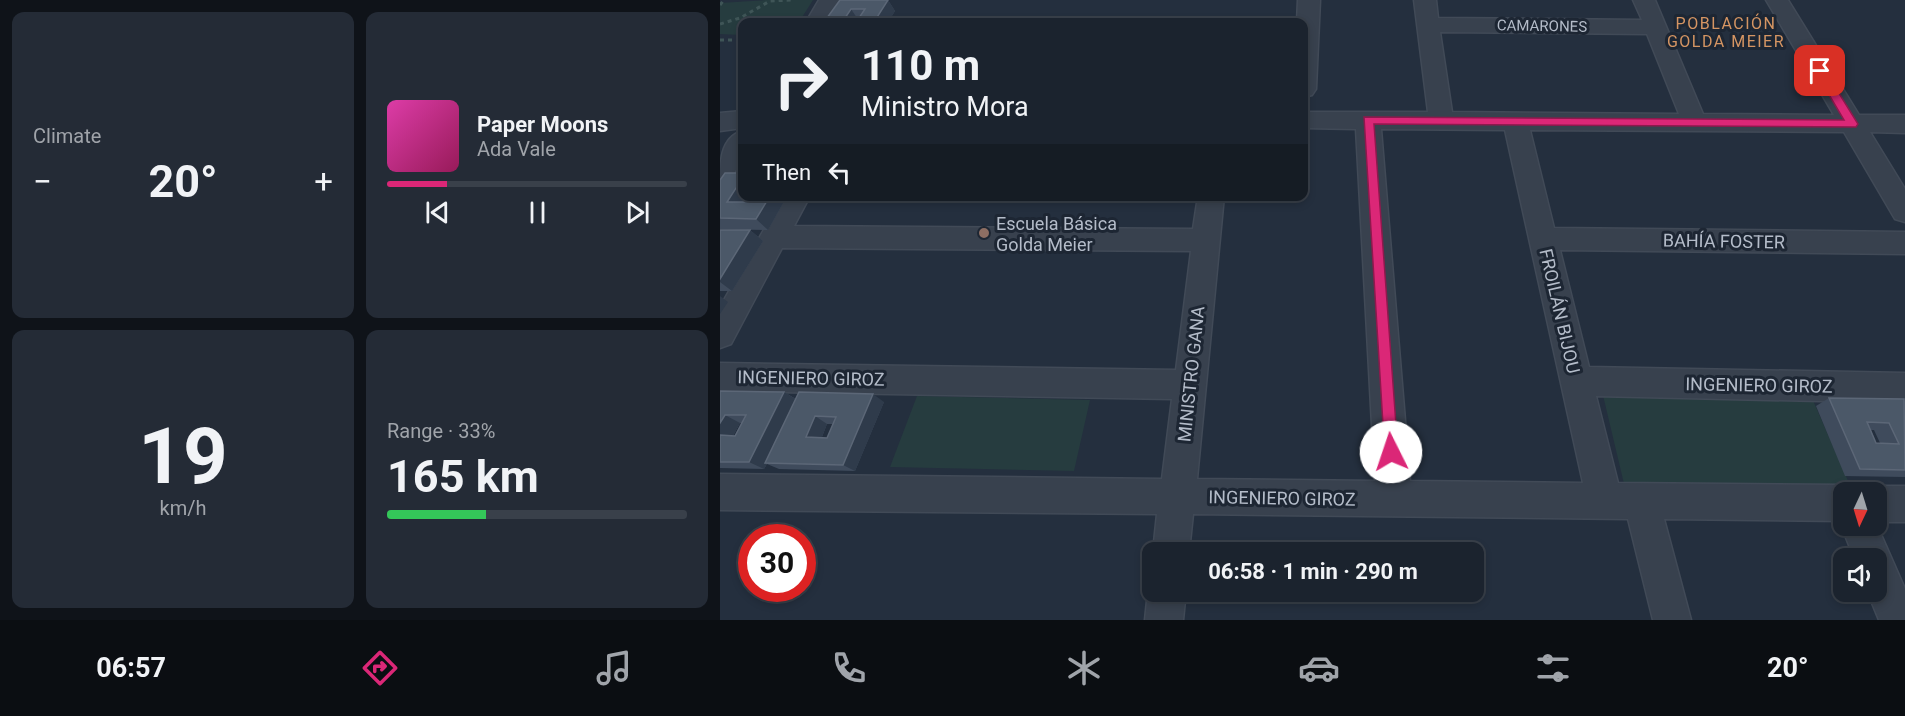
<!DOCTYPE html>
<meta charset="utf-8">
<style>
:root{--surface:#1b232e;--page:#242b36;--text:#f1f3f6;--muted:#a0a4aa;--line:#39404a;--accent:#db2777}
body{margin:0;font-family:Roboto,sans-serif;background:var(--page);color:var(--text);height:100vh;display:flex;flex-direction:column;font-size:22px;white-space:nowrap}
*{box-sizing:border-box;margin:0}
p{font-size:20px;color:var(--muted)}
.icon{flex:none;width:33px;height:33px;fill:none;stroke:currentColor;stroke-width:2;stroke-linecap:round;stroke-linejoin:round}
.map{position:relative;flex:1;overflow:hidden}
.side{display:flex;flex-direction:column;gap:12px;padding:12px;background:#0f1319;width:720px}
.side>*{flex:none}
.banner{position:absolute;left:18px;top:18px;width:570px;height:183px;border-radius:12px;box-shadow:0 3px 9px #0003,0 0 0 2px var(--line);background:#1b232e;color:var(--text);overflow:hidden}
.needle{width:39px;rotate:184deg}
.fabs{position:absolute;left:1113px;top:482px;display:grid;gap:12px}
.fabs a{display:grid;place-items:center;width:54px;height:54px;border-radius:12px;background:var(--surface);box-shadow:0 3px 9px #0003,0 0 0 2px var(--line);font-size:30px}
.speed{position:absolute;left:18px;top:524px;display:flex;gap:12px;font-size:30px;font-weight:700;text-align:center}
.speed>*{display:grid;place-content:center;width:78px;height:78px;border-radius:50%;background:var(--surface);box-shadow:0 3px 9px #0003,0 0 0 2px var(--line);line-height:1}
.speed .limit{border:9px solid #d22;background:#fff;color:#111}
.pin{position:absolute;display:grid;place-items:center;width:51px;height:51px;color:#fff;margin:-26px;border-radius:12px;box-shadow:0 3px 9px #0006}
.me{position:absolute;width:66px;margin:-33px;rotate:356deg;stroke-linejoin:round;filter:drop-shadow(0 0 4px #0008)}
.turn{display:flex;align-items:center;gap:21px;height:126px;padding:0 24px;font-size:27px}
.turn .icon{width:78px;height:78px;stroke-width:2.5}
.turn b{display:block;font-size:42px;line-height:51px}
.then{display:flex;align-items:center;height:57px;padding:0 24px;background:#0003;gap:12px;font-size:22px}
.big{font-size:45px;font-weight:700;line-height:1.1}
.side .tile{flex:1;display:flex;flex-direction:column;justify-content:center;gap:9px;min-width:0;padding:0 21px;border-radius:12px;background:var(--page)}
.side .dial{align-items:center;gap:0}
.dial b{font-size:78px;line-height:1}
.song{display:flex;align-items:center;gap:18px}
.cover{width:72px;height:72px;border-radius:9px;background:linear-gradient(135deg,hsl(320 70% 55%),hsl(330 70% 35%))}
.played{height:6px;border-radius:3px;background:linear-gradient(90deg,var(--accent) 20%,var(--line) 20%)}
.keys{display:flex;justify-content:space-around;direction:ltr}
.heat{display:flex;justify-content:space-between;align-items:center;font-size:33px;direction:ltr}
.charge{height:9px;border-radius:4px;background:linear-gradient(90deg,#34c759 33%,var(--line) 0)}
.side .tiles{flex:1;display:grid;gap:12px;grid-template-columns:repeat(2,1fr)}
.trip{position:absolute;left:422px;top:542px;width:342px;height:60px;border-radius:12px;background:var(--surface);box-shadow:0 3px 9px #0003,0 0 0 2px var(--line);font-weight:700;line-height:60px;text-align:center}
.menu{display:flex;height:96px;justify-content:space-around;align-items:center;background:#0b0e12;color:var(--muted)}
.menu .icon{width:42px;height:42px}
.menu .selected{color:var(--accent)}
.menu b{font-size:27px;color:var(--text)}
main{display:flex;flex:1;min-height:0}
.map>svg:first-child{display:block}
.green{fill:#263c3f}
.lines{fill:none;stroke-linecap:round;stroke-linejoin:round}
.minor-casing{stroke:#414a57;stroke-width:3}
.path{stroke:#3f5557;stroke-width:3;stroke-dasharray:4 4;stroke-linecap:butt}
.minor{fill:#38414e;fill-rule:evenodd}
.wall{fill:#3f4b5c;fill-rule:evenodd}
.shaded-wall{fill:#2f3b4b}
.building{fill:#4b5868;stroke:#5c6777;stroke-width:1.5;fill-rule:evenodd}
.route{fill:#db2777;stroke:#8e194d;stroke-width:1.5}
.education-dot{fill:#8d6e63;stroke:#1d2633;stroke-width:2}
.labels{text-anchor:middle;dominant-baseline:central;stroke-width:6;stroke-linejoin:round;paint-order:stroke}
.far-street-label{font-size:15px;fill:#b4bcc9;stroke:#1d2633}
.far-neighbourhood-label{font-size:16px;letter-spacing:1.5px;fill:#d59563;stroke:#1d2633}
.poi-label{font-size:18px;fill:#b4bcc9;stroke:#1d2633;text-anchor:start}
.street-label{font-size:18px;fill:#b4bcc9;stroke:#1d2633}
</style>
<main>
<section class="side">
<div class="tiles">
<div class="tile"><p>Climate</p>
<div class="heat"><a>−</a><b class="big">20°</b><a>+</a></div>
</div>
<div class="tile">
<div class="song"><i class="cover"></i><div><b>Paper Moons</b><p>Ada Vale</p></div></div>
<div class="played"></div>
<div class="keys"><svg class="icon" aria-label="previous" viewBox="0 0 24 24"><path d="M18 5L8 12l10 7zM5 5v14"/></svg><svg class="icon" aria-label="pause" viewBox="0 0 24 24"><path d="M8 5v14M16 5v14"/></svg><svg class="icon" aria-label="next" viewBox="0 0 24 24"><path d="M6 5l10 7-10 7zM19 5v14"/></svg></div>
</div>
<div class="tile dial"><b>19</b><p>km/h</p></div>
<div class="tile"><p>Range · 33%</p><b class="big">165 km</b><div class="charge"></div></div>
</div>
</section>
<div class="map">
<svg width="1185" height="620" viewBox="0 0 1185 620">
<rect width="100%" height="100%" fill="#242f3e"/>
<path class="green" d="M46,0H93L79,22H22V35L0,34V3Z
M882,391L1092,398L1132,490L905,488Z
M197,396L370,400L354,471L170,467Z"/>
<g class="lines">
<g class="minor-casing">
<path id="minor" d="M99,0H121L108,22H86Z
M578,0H600L596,89L592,95L584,97V22H577Z
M694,0H716L718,18L922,20L913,0H935L983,114L1114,115L1046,0H1068L1139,115H1185V133L1150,132L1185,189V222L1175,219L1124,132L810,130L834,228L1185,232V254L840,250L869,367L1185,373V403L876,396L898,483L1124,485L1137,490L1124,492V525L1156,523L1185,589V620H1159L1147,591H1156V558H1134L1121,525L1123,521L944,519L971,620H933L908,519L473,514L469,552H433L437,514L0,510V474L442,479L452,399L0,391V363L456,370L471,251L62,248L11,344L0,348V307L63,196H90L74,226L473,229L478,196H504L477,479L655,481L636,129L584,128V112H708ZM720,32L927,34L959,114L732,112ZM661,129L785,130L863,483L690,481Z
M22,111V128L0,131V113Z
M22,131V160L9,181L0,184C0,163 0,138 22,131Z
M1156,486H1185V522H1156V492H1143Z
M432,581V591H466L463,620H425L428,591Z"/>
</g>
<path class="path" d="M0,5L4,0
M0,24L20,18L50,1L71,0
M0,40H22"/>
<use href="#minor" class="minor"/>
</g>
<path class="wall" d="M120,0H168L175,11L168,22H104Z
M22,173V196H67L48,230L0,229V180Z
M0,230H30L43,241L12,291H0Z
M0,391L64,392L76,399L164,402L135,471L59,469L47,464L44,469L0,468ZM20,423H22L15,436H13ZM107,424H113L107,438L102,437Z
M1109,398L1185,401V477L1125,476L1096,406ZM1151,430H1154L1160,443H1156Z"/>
<path class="shaded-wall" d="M168,0L175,11L168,22H154Z
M131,9L139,21L125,18Z
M16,188L22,194V196H25L28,199L19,212L7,202Z
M50,196H67L48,230L36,219Z
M30,230L43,241L12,291L0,282V279Z
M0,296L8,302L0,314Z
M64,392L77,400L45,463L47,464L44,469L29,462Z
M153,394L164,402L135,471L123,465Z
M5,415L20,423L9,443L0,438V423Z
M95,416L107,424L99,444L86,437Z"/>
<path class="building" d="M120,0H168L154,22H104ZM131,9H145L139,18H125Z
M5,173H22V189L16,188L7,202H24L28,196H50L36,219L0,218V180Z
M0,230H30L0,279Z
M0,391L64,392L29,462H0V435L15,436L26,415H5L0,423Z
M79,392L153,394L123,465L45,463ZM95,416L116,417L107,438L86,437Z
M1109,398L1184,399L1185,470L1140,469ZM1147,422L1169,423L1179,444L1156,443Z"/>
<path class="route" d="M1097,69H1104L1138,124L1136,127L654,124L678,452L676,457L671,459L665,457L644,117L1124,120L1095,71Z"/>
<circle class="education-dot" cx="264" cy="233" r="6"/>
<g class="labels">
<g class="far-street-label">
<text transform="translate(822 26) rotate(1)">CAMARONES</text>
</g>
<g class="far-neighbourhood-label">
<text x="1006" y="23">POBLACIÓN<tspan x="1006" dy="18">GOLDA MEIER</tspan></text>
</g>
<g class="poi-label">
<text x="276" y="223">Escuela Básica<tspan x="276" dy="21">Golda Meier</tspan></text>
</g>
<g class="street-label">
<text transform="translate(1004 241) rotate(1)">BAHÍA FOSTER</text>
<text transform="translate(840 311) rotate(77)">FROILÁN BIJOU</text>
<text transform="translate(471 374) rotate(-84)">MINISTRO GANA</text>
<text transform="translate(91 378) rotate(1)">INGENIERO GIROZ</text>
<text transform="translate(1039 385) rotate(1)">INGENIERO GIROZ</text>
<text transform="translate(562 498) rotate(1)">INGENIERO GIROZ</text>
</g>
</g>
</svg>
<div class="fabs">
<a><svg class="needle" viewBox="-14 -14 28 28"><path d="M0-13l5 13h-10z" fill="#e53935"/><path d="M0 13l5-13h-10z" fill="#a0a4aa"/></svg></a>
<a><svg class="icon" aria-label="sound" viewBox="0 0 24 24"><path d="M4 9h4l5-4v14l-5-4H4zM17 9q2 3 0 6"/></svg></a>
</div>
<div class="speed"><div class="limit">30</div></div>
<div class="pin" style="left:1100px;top:71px;background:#d93025"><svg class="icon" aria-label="arrive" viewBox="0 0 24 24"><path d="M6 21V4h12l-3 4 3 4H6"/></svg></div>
<svg class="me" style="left:671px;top:452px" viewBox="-20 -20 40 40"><circle r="19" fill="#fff"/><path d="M0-13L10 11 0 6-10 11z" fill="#db2777"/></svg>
<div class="trip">06:58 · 1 min · 290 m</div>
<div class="banner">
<div class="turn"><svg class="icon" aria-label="right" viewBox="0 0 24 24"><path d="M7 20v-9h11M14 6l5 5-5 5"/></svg><div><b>110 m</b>Ministro Mora</div></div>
<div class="then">Then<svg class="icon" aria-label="left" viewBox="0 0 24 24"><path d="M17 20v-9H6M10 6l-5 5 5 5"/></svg></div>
</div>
</div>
</main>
<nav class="menu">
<b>06:57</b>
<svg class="icon selected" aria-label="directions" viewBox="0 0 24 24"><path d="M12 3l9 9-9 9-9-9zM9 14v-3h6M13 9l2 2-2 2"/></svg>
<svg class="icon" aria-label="music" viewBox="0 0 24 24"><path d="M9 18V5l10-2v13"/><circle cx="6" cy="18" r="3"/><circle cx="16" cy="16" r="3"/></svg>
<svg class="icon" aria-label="phone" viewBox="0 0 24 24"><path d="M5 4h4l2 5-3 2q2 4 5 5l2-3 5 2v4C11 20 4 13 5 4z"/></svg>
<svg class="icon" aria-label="climate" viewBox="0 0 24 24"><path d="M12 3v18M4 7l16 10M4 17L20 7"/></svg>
<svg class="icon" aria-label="car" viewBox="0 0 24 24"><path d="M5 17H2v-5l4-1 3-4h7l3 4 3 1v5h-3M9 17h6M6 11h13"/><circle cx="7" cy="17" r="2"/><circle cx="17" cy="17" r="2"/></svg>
<svg class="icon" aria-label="filters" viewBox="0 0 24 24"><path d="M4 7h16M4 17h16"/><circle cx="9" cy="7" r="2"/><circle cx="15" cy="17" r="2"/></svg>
<b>20°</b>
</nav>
